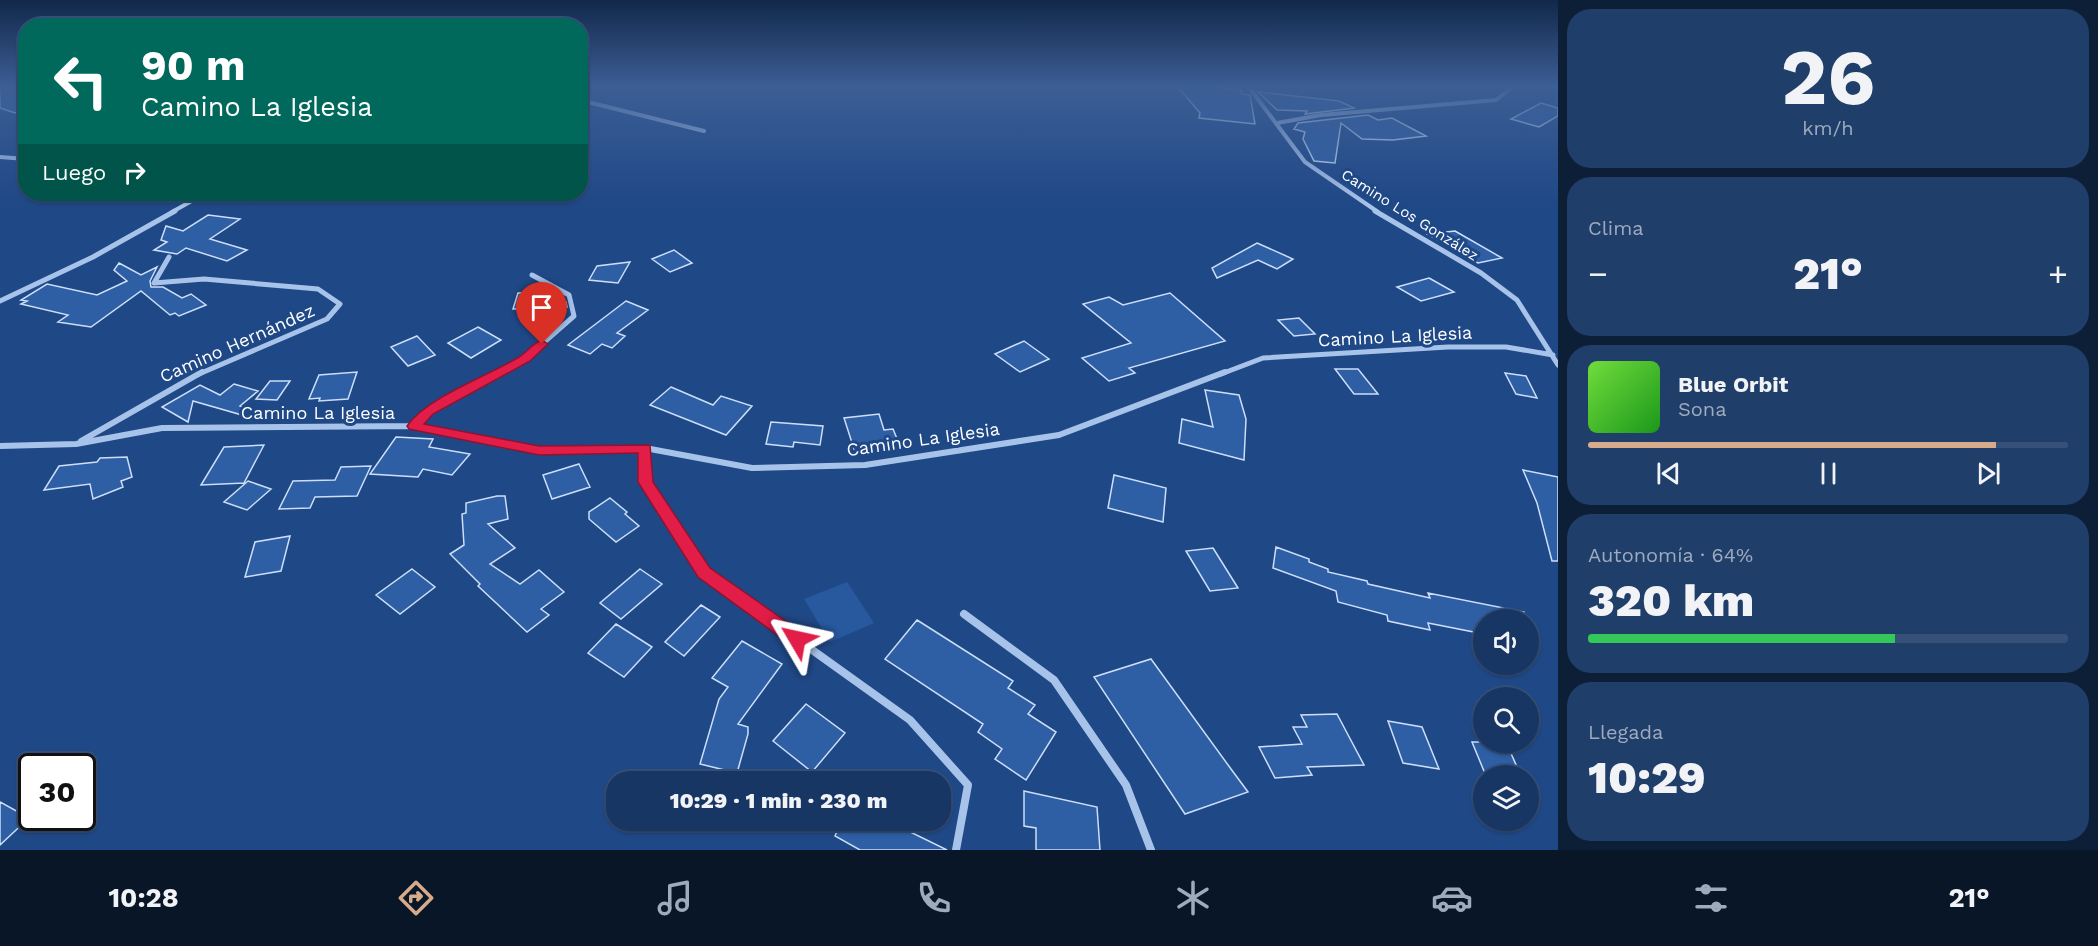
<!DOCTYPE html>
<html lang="es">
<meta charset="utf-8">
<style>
:root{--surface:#173664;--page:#203e6a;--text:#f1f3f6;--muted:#9eabbf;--line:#365078;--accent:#d6ab8b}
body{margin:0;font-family:"Work Sans",sans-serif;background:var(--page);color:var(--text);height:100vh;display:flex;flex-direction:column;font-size:22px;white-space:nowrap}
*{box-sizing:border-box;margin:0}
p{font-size:20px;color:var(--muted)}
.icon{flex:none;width:33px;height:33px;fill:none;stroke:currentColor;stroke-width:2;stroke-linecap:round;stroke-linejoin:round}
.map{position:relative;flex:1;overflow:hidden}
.drawer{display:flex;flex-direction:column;gap:9px;padding:9px;background:#0d1e37;width:540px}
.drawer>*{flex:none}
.top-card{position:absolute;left:18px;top:18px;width:570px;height:183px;border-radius:24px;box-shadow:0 2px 4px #0004,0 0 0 2px var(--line);background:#00695c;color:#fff;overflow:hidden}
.buttons{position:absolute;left:1473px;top:609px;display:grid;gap:12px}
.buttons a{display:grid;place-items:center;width:66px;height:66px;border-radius:50%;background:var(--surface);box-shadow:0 2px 4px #0004,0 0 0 2px var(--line);font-size:30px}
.speed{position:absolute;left:18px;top:753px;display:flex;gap:12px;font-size:30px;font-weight:700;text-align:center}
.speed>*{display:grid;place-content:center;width:78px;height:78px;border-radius:50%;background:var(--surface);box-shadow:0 2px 4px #0004,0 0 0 2px var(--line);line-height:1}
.speed .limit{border:3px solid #111;border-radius:9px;background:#fff;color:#111}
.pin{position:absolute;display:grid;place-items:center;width:51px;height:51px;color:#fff;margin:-62px -26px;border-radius:50% 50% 50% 0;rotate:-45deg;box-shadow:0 0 6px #0007}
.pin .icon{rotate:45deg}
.me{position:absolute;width:66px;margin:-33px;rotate:306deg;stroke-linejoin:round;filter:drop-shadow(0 0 4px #0008)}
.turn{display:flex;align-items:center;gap:21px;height:126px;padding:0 24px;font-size:27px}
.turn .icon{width:78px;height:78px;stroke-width:2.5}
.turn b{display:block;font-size:42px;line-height:51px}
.then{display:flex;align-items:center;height:57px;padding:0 24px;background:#0003;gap:12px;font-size:22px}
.big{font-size:45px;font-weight:800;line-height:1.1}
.drawer .card{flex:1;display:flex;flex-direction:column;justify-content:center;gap:9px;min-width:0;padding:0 21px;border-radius:24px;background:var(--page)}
.drawer .dial{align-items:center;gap:0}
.dial b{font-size:78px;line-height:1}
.song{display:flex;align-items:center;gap:18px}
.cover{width:72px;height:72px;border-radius:9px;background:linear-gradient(135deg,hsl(100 70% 55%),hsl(120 70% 35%))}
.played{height:6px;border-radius:3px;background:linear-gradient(90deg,var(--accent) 85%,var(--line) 85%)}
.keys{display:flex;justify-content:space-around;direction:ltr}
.heat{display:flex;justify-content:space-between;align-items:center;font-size:33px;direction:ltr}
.charge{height:9px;border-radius:4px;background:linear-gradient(90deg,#34c759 64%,var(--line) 0)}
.trip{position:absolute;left:606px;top:771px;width:345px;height:60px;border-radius:24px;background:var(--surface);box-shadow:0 2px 4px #0004,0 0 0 2px var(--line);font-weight:800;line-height:60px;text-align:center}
.dock{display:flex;height:96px;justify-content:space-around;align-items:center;background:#091628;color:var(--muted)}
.dock .icon{width:42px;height:42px}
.dock .on{color:var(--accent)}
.dock b{font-size:27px;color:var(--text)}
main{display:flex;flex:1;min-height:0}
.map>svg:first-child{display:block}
.green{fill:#28599f}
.building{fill:#2e5ea4;stroke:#ccdef8;stroke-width:1.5}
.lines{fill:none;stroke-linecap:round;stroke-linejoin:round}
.street-far3{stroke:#a8c3ea;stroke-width:4}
.street-far2{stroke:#a8c3ea;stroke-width:5}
.street-far1{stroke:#a8c3ea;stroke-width:6}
.street{stroke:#a8c3ea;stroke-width:8}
.route{fill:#e11d48;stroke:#92132f;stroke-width:1.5}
.labels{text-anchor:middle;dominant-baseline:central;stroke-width:6;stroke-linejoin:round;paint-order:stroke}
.far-street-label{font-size:15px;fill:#fff;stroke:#1f4886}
.street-label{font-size:18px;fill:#fff;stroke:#1f4886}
</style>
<main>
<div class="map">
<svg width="1558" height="850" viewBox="0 0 1558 850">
<rect width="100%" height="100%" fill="#1f4886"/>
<path class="green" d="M847,582L874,623L830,642L804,599Z"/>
<path class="building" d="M0,86H26V110L15,113L0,108Z
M1177,86H1209L1241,90L1242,94L1250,95L1255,124L1199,118L1200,113Z
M1258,92L1339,101L1354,108L1305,114L1307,111L1277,110Z
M1541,103L1558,108V116L1539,127L1511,119Z
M1368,115L1378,120L1392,118L1426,136L1393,140L1362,139L1341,123L1335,163L1314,161L1303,139L1305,132L1294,129L1298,123Z
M208,215L240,219L210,239L247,250L227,261L186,248L177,254L154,250L167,242L161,240L166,226L183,231Z
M1455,231L1502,258L1478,263L1427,234Z
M1257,243L1293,259L1277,269L1258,260L1217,278L1212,268Z
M674,250L692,263L670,272L652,259Z
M630,262L618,283L589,280L597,266Z
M119,263L141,275L157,267L150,281L151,287H163L182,298L191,294L206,305L179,316L175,313L170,315L141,291L91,327L58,322L68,315L21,304L27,301L21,300L47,284L97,295L127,281L114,270Z
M1429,278L1454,292L1421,301L1397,287Z
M549,292L566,302L567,307L513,309L518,293Z
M1170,293L1225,341L1129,368L1135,373L1109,381L1082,358L1131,343L1083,304L1109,297L1123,305Z
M626,301L648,310L617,333L625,336L612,348L602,344L590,354L568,345Z
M1299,318L1315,334L1294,336L1278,320Z
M478,327L501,340L471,358L448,343Z
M417,336L435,355L408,366L391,347Z
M1024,341L1049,359L1020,372L995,354Z
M1335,369H1358L1378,394H1354Z
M357,372L348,399L319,401L320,398L309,399L319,375Z
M1505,373L1526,376L1537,398L1516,394Z
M270,381H290L277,400L256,399Z
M234,384L258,391L240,406L245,408L242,415L193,401L188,422L162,407L200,385L220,395Z
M671,387L713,405L721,396L752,406L726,435L650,405Z
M1205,390L1239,395L1246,419L1244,460L1179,443L1182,419L1213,427Z
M879,414L884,430L893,429L900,446L854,449L844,418Z
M771,422L823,426L820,445L794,442L793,447L766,444Z
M396,437L433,439L429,447L470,454L452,475L423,469L418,477L370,474Z
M264,445L244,483L201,485L224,447Z
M127,457L132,477L121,481L123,487L93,499L90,484L44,490L59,466L97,462L100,458Z
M579,464L590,487L552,499L543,475Z
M371,466L357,496L315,497L310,508L279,509L293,481L335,480L341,467Z
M1523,470L1558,477V561H1552L1537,503Z
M1114,475L1166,488L1163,522L1108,508Z
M248,481L271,489L247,510L224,502Z
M497,496H505L508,519L488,524L515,548L490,564L520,584L539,570L564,592L541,609L549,615L527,632L478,586L480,584L450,554L464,545L462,514L466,513V503Z
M610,498L627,512L625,514L639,526L616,542L589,519V512Z
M290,536L281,571L245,577L255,542Z
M1276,547L1309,559V562L1328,569V572L1367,581L1368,584L1430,598L1428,593L1524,612L1523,620H1484V634L1428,623L1430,630L1388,621L1387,615L1338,602L1336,591L1273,568Z
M1213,548L1238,588L1210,591L1186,551Z
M412,569L435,587L400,614L376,595Z
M640,569L662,584L621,619L600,603Z
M701,605L720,617L684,656L665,642Z
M917,620L1013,681L1008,688L1035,705L1028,714L1056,732L1026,780L995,759L1002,749L978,732L983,724L885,659Z
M616,624L652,647L624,677L588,653Z
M742,641L782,664L738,724L748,727V734L737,773L700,764L719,699L728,687L712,678Z
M1151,659L1231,769L1248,792L1185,814L1094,677Z
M806,704L845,733L812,772L773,741Z
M1337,714L1364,765L1307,767L1312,775L1275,778L1259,747L1302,744L1293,727H1307L1301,715Z
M1388,721L1422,727L1439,769L1403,763Z
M1472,742H1506L1521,776H1486Z
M1024,791L1097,807L1100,850H1036V828L1024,826Z
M0,802L29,818L0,845Z
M842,820H886L947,850H860L835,836Z"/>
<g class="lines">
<path class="street-far3" d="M1248,86L1305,162L1378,212
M580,100L704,131
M1277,123L1321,115L1496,100L1514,86
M0,157L26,159
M172,212L204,194"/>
<path class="street-far2" d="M1375,211L1481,273L1517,300L1558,365
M169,257L154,283L204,279L318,289L340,304L327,319L199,374
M0,301L93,257L175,211
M497,374L526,358L574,316L569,295L532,275
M1221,374L1263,358L1448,347H1506L1553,355"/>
<path class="street-far1" d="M414,426L428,411L499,372
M81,441L202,372
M0,446L76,444L162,428L414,426L539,451L645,448L752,468L865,465L1059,435L1225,372
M645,448V482L704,572L718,582"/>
<path class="street" d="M716,581L910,720L968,785L956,850
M964,614L1054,680L1126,785L1151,850"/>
</g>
<linearGradient id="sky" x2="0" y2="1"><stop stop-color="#11284a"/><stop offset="0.42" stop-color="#3c5e95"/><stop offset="1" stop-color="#3c5e95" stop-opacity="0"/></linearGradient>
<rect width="1558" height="205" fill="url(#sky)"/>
<path class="route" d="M542,340L548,344L530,361L433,414L424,424L539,446L650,445L653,482L710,568L804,634L806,639L804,645L797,647L791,645L698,577L638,482V453L539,455L409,429L407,426C427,397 488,376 519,357C527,352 533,343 542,340Z"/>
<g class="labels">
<g class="far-street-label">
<text transform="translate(1410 215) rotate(32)">Camino Los González</text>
</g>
<g class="street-label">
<text transform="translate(1395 336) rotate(-3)">Camino La Iglesia</text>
<text transform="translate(237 343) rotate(-24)">Camino Hernández</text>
<text x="318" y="412">Camino La Iglesia</text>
<text transform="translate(923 439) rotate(-8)">Camino La Iglesia</text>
</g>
</g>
</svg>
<div class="buttons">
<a><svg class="icon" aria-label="sound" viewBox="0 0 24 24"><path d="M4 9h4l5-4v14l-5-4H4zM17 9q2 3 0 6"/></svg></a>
<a><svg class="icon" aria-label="search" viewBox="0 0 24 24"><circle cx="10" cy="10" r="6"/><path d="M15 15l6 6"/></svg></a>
<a><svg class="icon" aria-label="layers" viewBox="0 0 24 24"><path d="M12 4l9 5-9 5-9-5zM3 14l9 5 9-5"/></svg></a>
</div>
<div class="speed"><div class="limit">30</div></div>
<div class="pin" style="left:542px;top:344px;background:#d93025"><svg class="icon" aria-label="arrive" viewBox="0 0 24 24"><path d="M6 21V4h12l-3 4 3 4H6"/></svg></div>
<svg class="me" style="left:797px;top:639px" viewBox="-20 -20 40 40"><path d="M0-17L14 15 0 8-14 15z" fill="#e11d48" stroke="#fff" stroke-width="4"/></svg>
<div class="trip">10:29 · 1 min · 230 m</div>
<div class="top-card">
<div class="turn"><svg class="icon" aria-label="left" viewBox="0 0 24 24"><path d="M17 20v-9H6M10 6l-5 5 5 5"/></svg><div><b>90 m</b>Camino La Iglesia</div></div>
<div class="then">Luego<svg class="icon" aria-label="right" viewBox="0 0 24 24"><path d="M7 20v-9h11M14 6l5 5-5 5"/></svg></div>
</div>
</div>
<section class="drawer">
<div class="card dial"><b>26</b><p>km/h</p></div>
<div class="card"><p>Clima</p>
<div class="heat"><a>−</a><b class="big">21°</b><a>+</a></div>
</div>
<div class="card">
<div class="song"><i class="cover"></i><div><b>Blue Orbit</b><p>Sona</p></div></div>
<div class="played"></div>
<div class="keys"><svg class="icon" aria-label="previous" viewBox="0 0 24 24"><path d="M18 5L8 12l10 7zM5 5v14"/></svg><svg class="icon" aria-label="pause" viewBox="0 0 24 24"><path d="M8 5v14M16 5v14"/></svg><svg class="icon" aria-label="next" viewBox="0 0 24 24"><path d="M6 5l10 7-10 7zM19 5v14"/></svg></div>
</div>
<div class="card"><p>Autonomía · 64%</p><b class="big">320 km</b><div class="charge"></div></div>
<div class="card"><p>Llegada</p><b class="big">10:29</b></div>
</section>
</main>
<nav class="dock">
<b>10:28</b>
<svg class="icon on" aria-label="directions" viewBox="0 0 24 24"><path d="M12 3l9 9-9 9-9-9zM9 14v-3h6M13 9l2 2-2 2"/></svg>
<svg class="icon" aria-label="music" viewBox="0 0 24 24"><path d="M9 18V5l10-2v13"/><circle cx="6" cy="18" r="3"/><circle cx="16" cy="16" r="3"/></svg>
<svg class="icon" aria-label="phone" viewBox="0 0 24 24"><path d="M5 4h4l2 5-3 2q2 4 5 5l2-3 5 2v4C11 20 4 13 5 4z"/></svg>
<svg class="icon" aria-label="climate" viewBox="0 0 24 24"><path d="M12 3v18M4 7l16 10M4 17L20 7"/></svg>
<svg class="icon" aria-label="car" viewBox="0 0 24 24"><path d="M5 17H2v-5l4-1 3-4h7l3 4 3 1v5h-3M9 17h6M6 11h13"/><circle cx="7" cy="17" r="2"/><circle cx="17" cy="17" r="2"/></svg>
<svg class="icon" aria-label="filters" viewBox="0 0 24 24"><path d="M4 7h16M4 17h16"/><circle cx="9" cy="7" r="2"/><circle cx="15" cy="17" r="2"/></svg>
<b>21°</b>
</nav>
